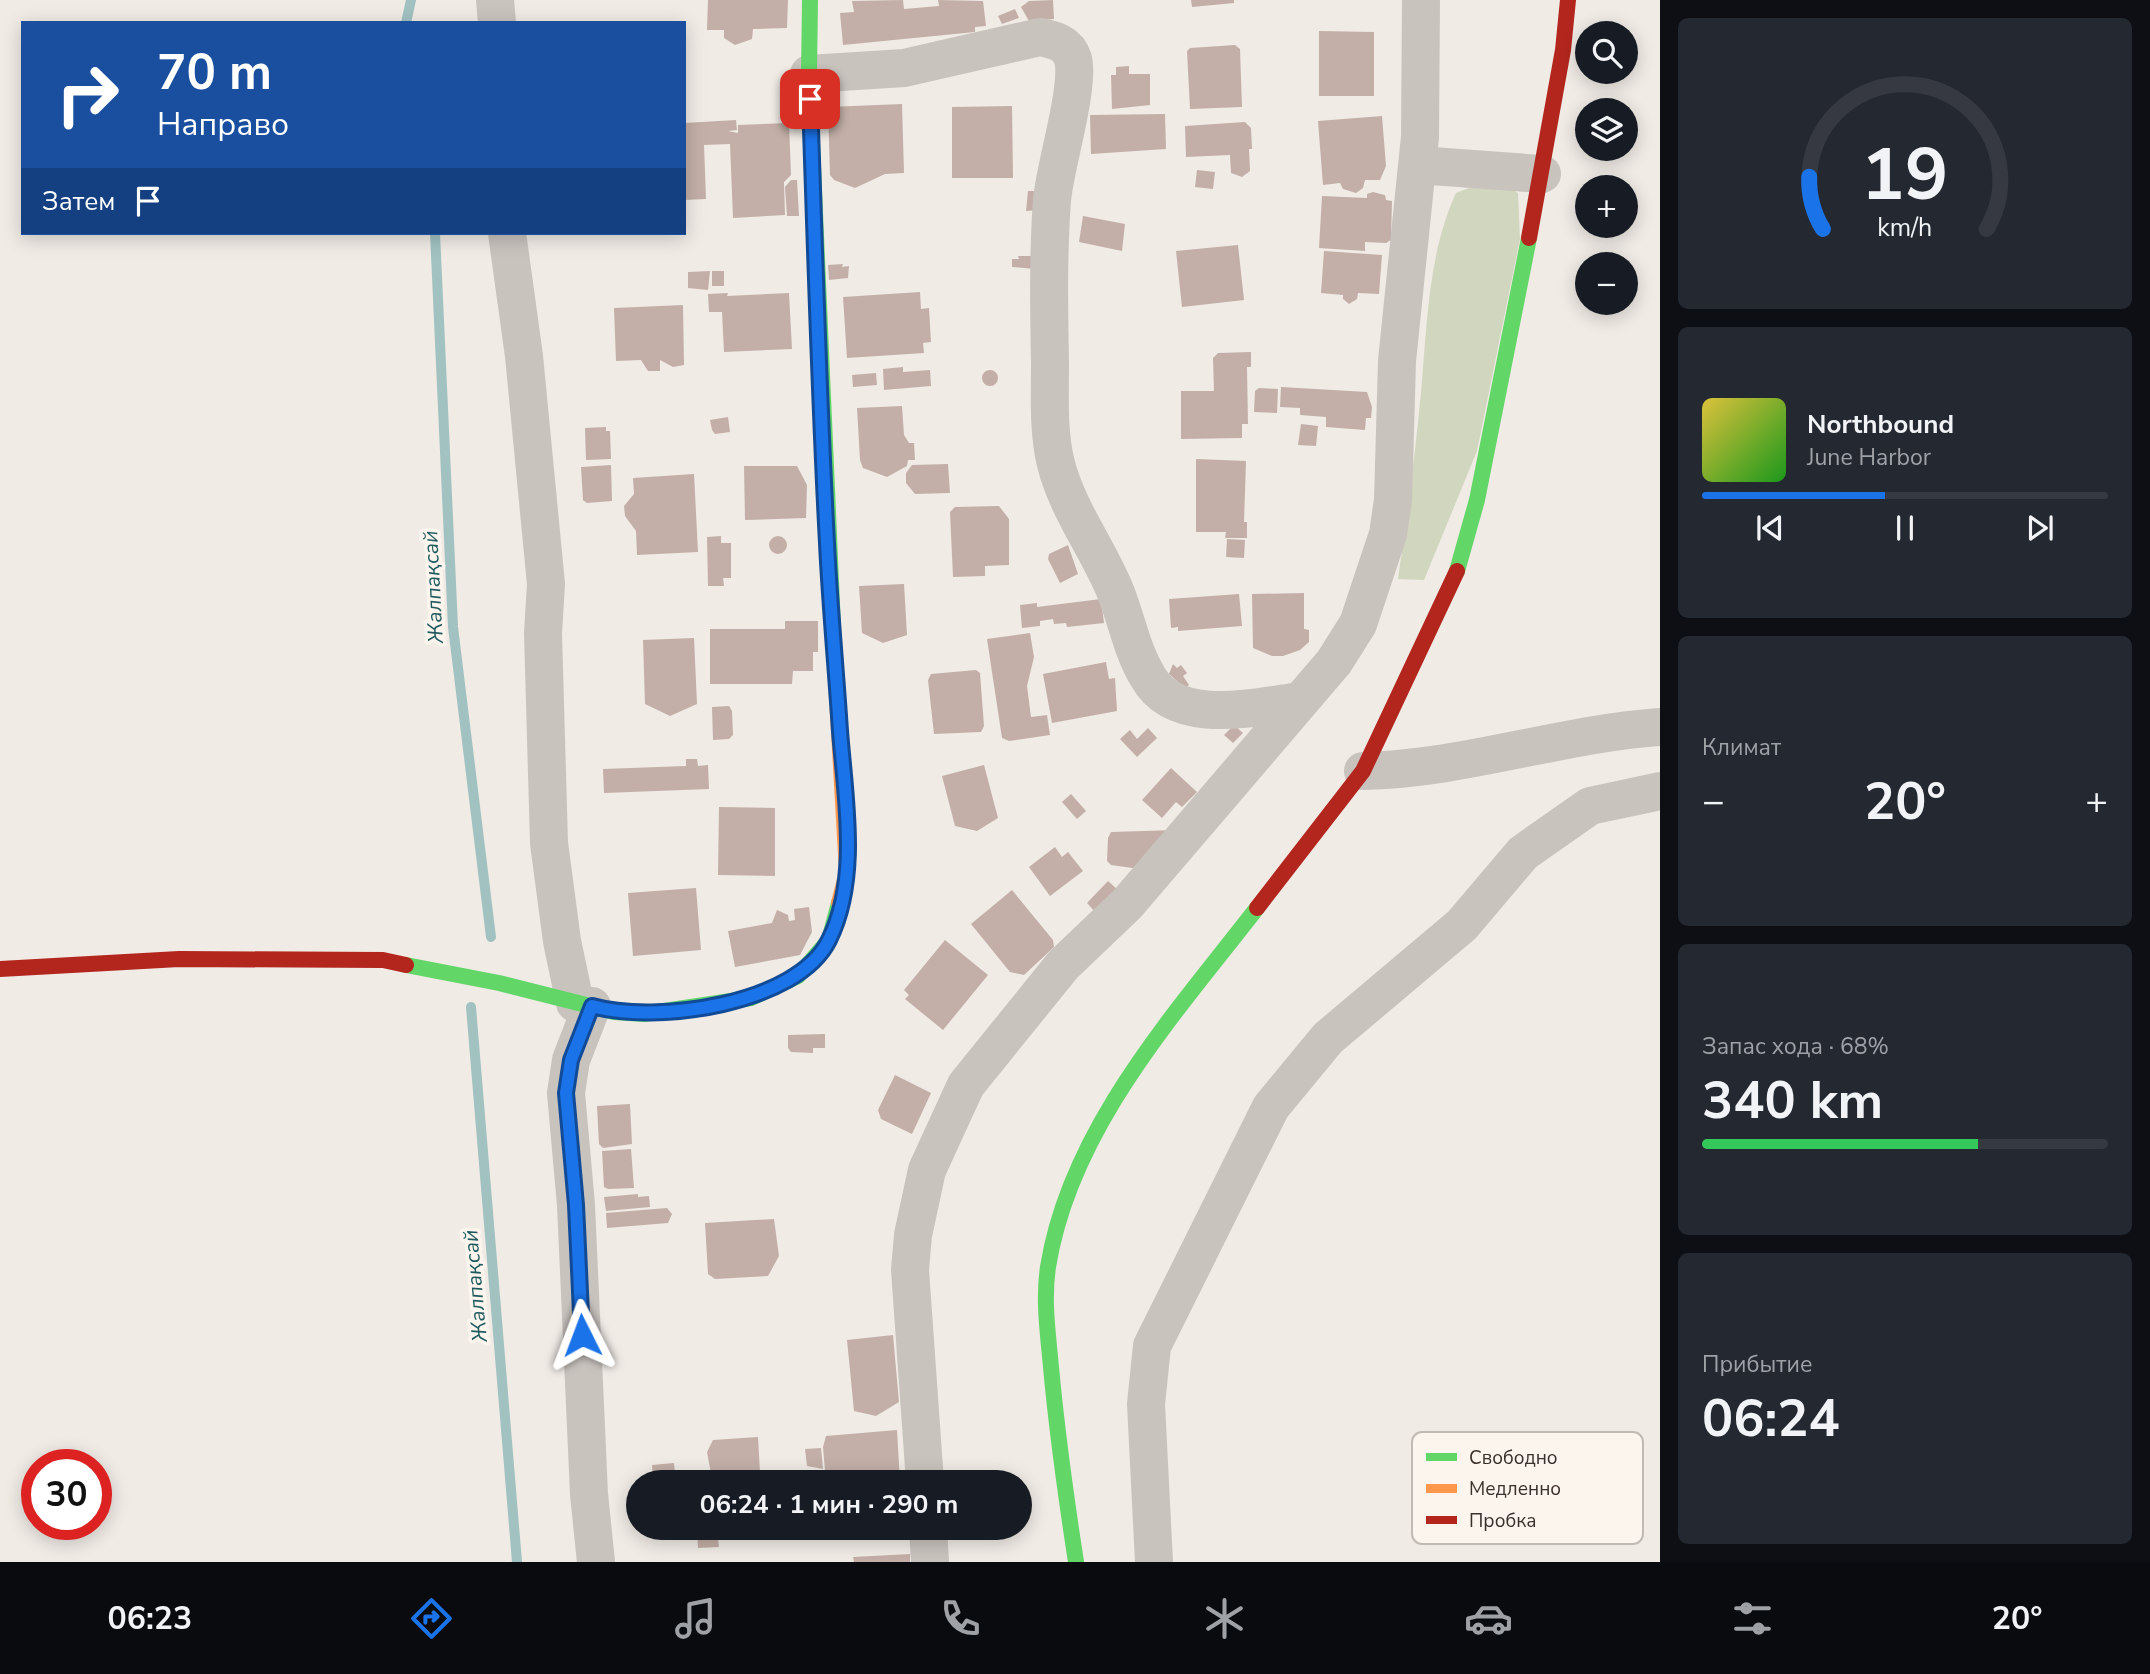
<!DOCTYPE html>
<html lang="ru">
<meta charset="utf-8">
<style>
:root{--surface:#171b24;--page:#242831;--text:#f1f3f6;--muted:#9ea1a6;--line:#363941;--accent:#1a73e8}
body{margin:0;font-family:"Nunito Sans",sans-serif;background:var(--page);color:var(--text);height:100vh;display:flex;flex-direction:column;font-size:26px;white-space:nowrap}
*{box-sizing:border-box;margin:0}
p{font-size:23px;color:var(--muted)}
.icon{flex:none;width:38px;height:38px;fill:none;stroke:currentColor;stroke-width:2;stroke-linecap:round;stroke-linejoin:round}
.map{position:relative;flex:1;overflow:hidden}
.drawer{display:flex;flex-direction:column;gap:18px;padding:18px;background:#0d0f14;width:490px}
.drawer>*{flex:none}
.guide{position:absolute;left:21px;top:21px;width:665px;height:214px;border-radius:0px;box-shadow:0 4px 18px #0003;background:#1a4fa0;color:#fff;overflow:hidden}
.fabs{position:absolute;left:1575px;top:21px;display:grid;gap:14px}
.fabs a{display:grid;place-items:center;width:63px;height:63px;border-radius:50%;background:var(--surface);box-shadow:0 4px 18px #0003;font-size:35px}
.speed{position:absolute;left:21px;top:1449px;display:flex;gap:14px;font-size:35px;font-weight:700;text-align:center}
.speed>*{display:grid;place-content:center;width:91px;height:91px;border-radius:50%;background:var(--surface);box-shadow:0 4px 18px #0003;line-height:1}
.speed .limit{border:10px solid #d22;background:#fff;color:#111}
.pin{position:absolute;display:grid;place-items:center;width:60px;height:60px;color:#fff;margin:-30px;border-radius:14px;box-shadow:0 4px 10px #0006}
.me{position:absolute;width:77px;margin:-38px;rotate:357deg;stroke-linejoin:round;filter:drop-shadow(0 0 5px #0008)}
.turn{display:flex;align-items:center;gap:24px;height:147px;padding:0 21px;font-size:32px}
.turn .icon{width:91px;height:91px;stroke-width:2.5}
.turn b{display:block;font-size:49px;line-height:60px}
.then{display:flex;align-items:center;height:66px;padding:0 21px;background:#0003;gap:14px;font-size:26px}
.big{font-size:52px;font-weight:700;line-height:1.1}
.drawer .tile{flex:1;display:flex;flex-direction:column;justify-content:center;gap:10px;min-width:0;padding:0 24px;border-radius:10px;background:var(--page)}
.drawer .dial{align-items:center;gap:0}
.dial svg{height:182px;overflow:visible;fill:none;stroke:var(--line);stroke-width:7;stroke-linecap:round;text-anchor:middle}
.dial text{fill:var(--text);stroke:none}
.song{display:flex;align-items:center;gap:21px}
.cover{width:84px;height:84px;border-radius:10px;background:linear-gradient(135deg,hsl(50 70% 55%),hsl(120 70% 35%))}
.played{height:7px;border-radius:4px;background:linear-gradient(90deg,var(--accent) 45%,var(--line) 45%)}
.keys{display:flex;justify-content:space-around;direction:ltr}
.heat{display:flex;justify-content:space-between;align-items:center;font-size:38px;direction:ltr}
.charge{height:10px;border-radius:5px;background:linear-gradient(90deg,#34c759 68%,var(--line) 0)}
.trip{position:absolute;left:626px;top:1470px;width:406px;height:70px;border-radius:35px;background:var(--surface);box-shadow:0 4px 18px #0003;font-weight:700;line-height:70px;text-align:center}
.tab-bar{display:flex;height:112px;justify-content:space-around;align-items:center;background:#090b0e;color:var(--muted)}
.tab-bar .icon{width:49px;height:49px}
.tab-bar .active{color:var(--accent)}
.tab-bar b{font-size:32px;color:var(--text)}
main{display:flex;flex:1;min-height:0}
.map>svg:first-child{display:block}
.green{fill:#d1d6bf}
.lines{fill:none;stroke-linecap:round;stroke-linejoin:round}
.stream{stroke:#a1c2c1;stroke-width:10}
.building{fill:#c3afa7}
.street{stroke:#c9c3be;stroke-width:38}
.fast{stroke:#63d668;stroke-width:16}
.slow{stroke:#ff974d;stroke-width:16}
.jam{stroke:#b3261e;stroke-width:16}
.route-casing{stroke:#114b97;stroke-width:18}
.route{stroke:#1a73e8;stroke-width:12}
.labels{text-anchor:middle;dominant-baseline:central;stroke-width:7;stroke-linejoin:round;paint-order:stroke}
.water-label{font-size:21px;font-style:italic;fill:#1f5a5e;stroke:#fbf5ee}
.key{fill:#fbf5ee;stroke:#c1bab4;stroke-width:2}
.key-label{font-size:19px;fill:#3b302b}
</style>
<main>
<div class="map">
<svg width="1660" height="1562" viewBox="0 0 1660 1562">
<rect width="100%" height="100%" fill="#f0ebe5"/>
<path class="green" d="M1477,185L1506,186L1518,193L1520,239L1477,451L1424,580L1398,579C1407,517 1415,455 1421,393C1427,327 1428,253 1456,193Z"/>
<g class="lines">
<path class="stream" d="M406,23L411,0
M435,233L453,627L491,937
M471,1007L517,1562"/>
</g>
<path class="building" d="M708,0H788L787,28L753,29L752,39L735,45L724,38V30H707Z
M903,0L904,9L939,6L938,0L983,1L986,26L975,27V32L843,45L840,13L854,12L852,1Z
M1053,0L1054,19L1029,21L1021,7L1029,1Z
M1191,0H1234V3L1192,7Z
M1015,9L1019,18L1002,24L998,16Z
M1319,31L1374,32V96H1319Z
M1235,45L1240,49L1242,107L1190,109L1187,51L1190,48Z
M1129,66V74H1150V105L1112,109L1111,75H1116V67Z
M902,104L904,173L885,174L855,188L834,180L830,175L828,107Z
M1012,106L1013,178H952V107Z
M1165,114L1166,149L1091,154L1090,115Z
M1382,116L1386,166L1380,180H1365L1363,188L1356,193L1343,189L1340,183L1323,185L1318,121Z
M736,120L737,130L728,131L738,133V125L789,123L791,175L784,182L785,215L733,218L730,144L704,145L706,199L684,200V123Z
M1245,122L1251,128L1252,149H1249L1250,171L1242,177L1231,173L1230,155L1186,157L1185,126Z
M1197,170L1215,172L1213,189L1195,187Z
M791,180H797L799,216H787L785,187Z
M1028,191H1038L1040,210L1026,211Z
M1373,192L1385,195L1386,200L1392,201L1391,240L1386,243L1365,242V251L1319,248L1322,196L1367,198V194Z
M1083,216L1125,224L1122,251L1079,242Z
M1238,245L1244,300L1182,307L1176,251Z
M1324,251L1382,255L1379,294L1358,293L1357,299L1349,304L1343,299V295L1321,293Z
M1018,256H1034L1035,269L1012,267V259H1019Z
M843,264L842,267L849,266L848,278L829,280L828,265Z
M710,271L708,290L688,288V272Z
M712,271H724V286H712Z
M920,292L921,309L929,308L931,342L923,343L924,353L847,358L843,297Z
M728,293L727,296L789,293L792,349L724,352L722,312H709L708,294Z
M683,305L684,365L673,367L660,360V371H648L641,360L616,361L614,308Z
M1251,352V367H1247L1248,424H1242V438L1181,439V391H1214L1213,358L1218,353Z
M903,367V372L930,370L931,386L884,390L883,369Z
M982 378a8 8 0 1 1 16 0a8 8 0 1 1-16 0Z
M876,373L877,385L853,387L852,375Z
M1281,387L1367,392L1372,407L1371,418H1366L1365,430L1326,427V417L1300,415V408L1280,407Z
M1259,388L1278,389L1277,413L1254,412L1255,391Z
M902,406L904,435L909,443H914L915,460H908L907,466L887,477L863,468L860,460L857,408Z
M728,417L730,432L715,434L712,430L710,420Z
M1301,424L1318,426L1316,446L1298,445Z
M606,427V431H610L611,459L586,460L585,428Z
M1196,459L1246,461L1244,522H1247V538H1225L1226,532H1196Z
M948,464L950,493L915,494L906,483V473L912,465Z
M611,465L612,501L587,503L583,500L581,467Z
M744,466H797L807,485L806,518L745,520Z
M694,474L698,552L637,555L636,531L625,516L624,506L634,494L633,478Z
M999,506L1009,519V565L985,566V576L953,577L950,512L955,507Z
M721,536V543H731V578H723L724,586H708L707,537Z
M769 545a9 9 0 1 1 18 0a9 9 0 1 1-18 0Z
M1227,539L1245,540L1244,558L1226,557Z
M1068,545L1078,574L1060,583L1048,559L1049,554Z
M904,584L907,635L883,643L862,633L859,586Z
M1304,593V629L1309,630V642L1300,650L1283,656H1272L1253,648L1252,594Z
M1239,594L1242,626L1178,631V627L1171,628L1169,599Z
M1101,599L1104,623L1067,627L1066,623L1054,624L1053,619L1040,621V626L1022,628L1020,605L1037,603V607Z
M785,621H818V652H813V671H793L792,684H710V629H785Z
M1030,633L1034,657L1027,686L1031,717L1047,715L1050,735L1009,741L1002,738L987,639Z
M694,638L697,704L670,716L645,704L643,640Z
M1106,662L1109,679L1115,678L1117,711L1052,723L1043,674Z
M1173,664L1177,668L1181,665L1187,673L1183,676L1189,685L1185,688L1169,674Z
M976,670L980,673L984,726L981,732L934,734L928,680L931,674Z
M729,706L732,711L733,735L729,739L713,740L712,707Z
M1234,725L1243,733L1233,743L1224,735Z
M1148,728L1157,738L1137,757L1120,739L1130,730L1137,739Z
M686,759H697L698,766L708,765L709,789L604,793L603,769L686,766Z
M984,765L998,818L977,831L955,826L942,776Z
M1171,768L1197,792L1182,807L1176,802L1162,818L1142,800Z
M1071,794L1086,811L1077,819L1062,802Z
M719,807L775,808V876L718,875Z
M1177,830L1147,870L1111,865L1107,861L1108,838L1111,832Z
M1055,847L1062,857L1068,852L1083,871L1050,896L1029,867Z
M1108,881L1119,891L1097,914L1087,903Z
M696,888L701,950L633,956L628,893Z
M1012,890L1053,940L1054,947L1024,975L1010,972L971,924Z
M809,907L812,932L800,955L735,967L728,931L772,923L777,910L788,915L789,921L795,920L794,909Z
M945,940L988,975L943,1030L905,999L909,995L904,990Z
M825,1034V1048H813V1053L791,1052L788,1048V1035Z
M895,1075L931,1093L912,1134L881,1119L878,1110Z
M630,1104L632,1144L603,1148L599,1144L597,1106Z
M631,1149L634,1188L608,1189L604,1187L602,1151Z
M638,1194V1197L649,1196L650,1207L606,1211L604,1197Z
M667,1208L672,1214L668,1223L607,1228L606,1213Z
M774,1219L779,1256L768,1276L715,1279L708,1274L705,1223Z
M893,1335L899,1402L876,1416L854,1411L847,1340Z
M897,1430L900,1482H826L823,1447L826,1436Z
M758,1437L760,1472H756V1482H715L712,1479L707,1452L713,1440Z
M821,1448L823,1469L807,1466L805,1449Z
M674,1463L676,1482H653L652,1465Z
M717,1529L719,1547L698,1548L697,1531Z
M910,1554V1562H854L853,1557Z"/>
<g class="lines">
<path class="street" d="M495,0L497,23
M809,74L904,68L1040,37C1055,40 1068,43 1073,59C1080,87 1055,166 1052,200C1048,255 1049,309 1050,364C1050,396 1048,433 1056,464C1068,511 1099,550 1116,593C1127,621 1132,651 1148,677C1176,727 1254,707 1300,701
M1418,165L1542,174
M507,233L524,356L546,584L543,633L549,843L562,941L575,1003
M1363,771C1463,769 1560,734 1660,727
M592,1006L571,1060L566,1093L576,1205L589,1494L596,1562
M925,1482L910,1270L913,1235L927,1170L966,1085L1063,965L1127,904L1334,662L1358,624L1388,534L1393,500L1397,361L1420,137L1421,0
M928,1528L930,1562
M1154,1562L1146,1404L1152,1346L1271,1107L1328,1038L1462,925L1523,853L1590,806L1660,791"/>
<path class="fast" d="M810,0L809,74L833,627
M1457,571L1477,500L1529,238
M406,965L499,983L614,1012L644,1014L751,998L798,976L829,940L839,903
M1076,1562C1066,1497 1057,1433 1051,1367C1048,1334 1043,1300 1048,1267C1070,1129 1174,1015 1257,908"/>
<path class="slow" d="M833,627L847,872L839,903"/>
<path class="jam" d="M1529,238L1563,50L1568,0
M1257,908L1363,771L1457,571
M0,969L179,959L383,960L406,965"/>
</g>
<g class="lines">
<g class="route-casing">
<path id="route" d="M582,1335L576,1205L566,1093L571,1060L592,1006C655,1024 797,1005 829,940C860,878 845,797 840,731C836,668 830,606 827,543C819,395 815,247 810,99"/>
</g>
<use href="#route" class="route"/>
</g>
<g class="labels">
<g class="water-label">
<text transform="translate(433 587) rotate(-93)">Жалпақсай</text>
<text transform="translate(475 1286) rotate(-95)">Жалпақсай</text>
</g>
</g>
<rect x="1412" y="1432" width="231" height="112" rx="10" class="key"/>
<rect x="1426" y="1453" width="31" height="8" fill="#63d668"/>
<rect x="1426" y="1484" width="31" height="9" fill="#ff974d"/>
<rect x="1426" y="1516" width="31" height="8" fill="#b3261e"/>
<g class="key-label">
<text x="1469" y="1464">Свободно</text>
<text x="1469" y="1495">Медленно</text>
<text x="1469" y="1527">Пробка</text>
</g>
</svg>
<div class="fabs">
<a><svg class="icon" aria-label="search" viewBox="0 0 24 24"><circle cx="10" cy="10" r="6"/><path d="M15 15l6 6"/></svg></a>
<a><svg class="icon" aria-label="layers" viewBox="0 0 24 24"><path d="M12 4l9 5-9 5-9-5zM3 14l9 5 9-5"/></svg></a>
<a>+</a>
<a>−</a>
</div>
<div class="speed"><div class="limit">30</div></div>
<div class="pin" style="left:810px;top:99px;background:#d93025"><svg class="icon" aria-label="arrive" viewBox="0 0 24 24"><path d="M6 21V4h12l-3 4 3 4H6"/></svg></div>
<svg class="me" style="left:582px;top:1335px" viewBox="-20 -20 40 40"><path d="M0-17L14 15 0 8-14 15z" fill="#1a73e8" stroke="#fff" stroke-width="4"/></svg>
<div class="trip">06:24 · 1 мин · 290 m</div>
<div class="guide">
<div class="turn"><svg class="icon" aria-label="right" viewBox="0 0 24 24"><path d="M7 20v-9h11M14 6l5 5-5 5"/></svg><div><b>70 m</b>Направо</div></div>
<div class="then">Затем<svg class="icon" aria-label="arrive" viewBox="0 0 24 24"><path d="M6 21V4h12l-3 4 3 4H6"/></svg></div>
</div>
</div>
<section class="drawer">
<div class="tile dial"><svg viewBox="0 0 100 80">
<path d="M14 69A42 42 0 1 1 86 69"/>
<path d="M14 69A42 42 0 0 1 8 46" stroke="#1a73e8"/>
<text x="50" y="56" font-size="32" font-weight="700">19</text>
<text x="50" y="72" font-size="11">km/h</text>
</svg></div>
<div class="tile">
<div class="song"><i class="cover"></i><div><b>Northbound</b><p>June Harbor</p></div></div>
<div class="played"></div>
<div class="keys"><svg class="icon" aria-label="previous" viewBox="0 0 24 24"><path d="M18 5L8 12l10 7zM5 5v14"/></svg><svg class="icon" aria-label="pause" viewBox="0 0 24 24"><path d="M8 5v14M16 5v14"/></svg><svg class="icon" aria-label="next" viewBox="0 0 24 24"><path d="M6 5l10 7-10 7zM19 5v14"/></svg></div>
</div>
<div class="tile"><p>Климат</p>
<div class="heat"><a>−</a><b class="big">20°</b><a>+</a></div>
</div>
<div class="tile"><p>Запас хода · 68%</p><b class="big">340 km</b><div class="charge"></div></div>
<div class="tile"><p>Прибытие</p><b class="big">06:24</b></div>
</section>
</main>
<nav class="tab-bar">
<b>06:23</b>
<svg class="icon active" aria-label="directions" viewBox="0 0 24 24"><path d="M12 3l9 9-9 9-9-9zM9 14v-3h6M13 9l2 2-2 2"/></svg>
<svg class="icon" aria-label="music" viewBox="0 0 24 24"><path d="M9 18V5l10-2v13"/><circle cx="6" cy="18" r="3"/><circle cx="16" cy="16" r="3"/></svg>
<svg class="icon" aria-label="phone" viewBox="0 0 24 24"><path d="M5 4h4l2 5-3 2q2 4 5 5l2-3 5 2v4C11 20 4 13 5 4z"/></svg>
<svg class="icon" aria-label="climate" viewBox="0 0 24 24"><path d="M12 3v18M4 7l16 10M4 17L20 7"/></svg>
<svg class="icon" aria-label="car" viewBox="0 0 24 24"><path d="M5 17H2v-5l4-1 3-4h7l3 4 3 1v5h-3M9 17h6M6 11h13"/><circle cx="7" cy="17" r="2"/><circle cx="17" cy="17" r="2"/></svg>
<svg class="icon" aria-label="filters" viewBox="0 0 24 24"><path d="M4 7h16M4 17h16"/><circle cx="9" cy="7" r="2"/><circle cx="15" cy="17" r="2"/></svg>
<b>20°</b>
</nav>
